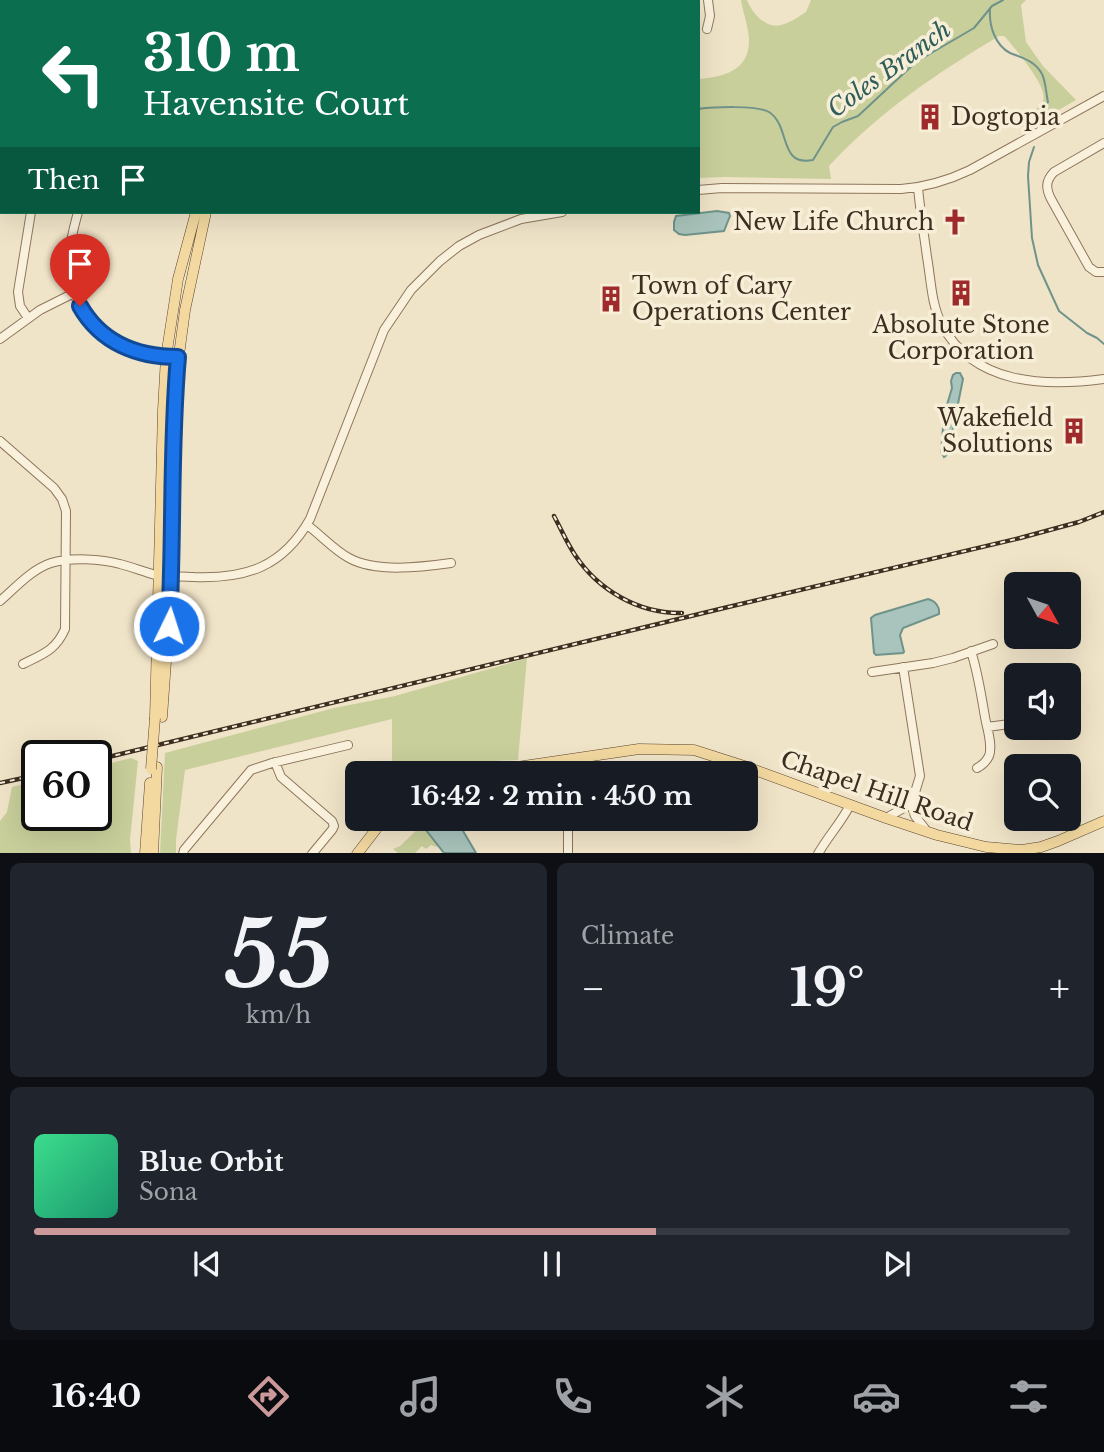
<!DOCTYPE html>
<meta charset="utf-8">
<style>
:root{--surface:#171b24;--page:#20242c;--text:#f1f3f6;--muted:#9ea1a6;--line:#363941;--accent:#cc999b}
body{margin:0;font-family:"Libre Baskerville",serif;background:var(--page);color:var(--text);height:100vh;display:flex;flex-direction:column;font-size:26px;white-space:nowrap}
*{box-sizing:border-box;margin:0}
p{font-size:23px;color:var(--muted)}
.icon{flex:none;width:38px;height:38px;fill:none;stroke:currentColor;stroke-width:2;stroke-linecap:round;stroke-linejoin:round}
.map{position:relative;height:853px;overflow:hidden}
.sheet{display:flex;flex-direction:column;gap:10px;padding:10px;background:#0d0f14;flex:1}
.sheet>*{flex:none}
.hud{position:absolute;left:0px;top:0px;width:700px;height:214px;box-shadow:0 7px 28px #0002;background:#0b6e4f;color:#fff;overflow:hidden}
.needle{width:46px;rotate:130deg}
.fabs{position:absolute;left:1004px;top:572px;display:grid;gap:14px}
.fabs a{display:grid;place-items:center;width:77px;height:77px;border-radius:10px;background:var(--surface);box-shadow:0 7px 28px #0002;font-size:35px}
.speed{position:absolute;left:21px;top:740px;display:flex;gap:14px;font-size:35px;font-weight:700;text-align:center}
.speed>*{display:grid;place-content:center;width:91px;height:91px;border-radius:50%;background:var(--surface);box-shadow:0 7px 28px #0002;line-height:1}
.speed .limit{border:4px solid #111;border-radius:10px;background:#fff;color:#111}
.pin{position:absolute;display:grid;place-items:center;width:60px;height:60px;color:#fff;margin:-72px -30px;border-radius:50% 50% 50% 0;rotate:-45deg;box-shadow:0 0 7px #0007}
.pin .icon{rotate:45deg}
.me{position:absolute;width:77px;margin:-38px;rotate:4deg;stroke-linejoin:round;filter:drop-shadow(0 0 5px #0008)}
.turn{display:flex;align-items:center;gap:24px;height:147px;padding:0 28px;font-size:32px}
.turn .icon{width:91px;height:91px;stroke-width:2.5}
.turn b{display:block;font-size:49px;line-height:60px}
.then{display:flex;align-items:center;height:66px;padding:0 28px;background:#0003;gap:14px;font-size:26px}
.big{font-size:52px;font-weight:700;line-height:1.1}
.sheet .tile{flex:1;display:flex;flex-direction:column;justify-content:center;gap:10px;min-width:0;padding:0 24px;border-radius:10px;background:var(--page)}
.sheet .dial{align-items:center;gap:0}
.dial b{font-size:91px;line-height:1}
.song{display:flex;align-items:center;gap:21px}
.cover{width:84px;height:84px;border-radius:10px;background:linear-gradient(135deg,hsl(150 70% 55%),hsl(160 70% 35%))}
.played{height:7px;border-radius:4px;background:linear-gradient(90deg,var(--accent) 60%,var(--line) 60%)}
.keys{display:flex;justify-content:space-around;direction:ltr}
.heat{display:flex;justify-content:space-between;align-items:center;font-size:38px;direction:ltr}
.sheet .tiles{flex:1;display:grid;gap:10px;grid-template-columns:1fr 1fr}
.tile:last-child{grid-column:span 2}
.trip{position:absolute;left:345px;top:761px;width:413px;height:70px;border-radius:10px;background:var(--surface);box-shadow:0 7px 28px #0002;font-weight:700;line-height:70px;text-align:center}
.tab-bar{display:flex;height:112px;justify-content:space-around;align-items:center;background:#090b0e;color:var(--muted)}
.tab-bar .icon{width:49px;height:49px}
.tab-bar .current{color:var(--accent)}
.tab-bar b{font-size:32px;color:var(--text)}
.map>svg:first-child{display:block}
.green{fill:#c9cf9b}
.water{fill:#a9c4bc;stroke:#6f938a;stroke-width:2}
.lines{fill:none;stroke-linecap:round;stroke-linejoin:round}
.stream{stroke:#6f938a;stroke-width:2}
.minor-casing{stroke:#8d765c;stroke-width:10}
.major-casing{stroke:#5b4430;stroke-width:11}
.minor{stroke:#faf1dc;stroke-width:8}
.major{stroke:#f3d9a0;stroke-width:10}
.rail-casing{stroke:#3d2e20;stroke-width:4.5}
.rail{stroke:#f7eed8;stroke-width:2;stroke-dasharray:5;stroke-linecap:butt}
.major-bridge-casing{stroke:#5b4430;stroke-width:11;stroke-linecap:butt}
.major-bridge{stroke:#f3d9a0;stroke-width:10}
.route-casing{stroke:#114b97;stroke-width:18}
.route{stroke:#1a73e8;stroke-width:12}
.labels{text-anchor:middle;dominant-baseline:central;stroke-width:7;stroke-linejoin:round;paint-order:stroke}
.poi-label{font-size:23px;fill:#3d2e20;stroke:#f7eed8;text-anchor:start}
.street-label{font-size:23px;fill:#3d2e20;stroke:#f7eed8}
.water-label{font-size:24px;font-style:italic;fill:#2f5d5a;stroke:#f7eed8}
</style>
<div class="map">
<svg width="1104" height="854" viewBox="0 0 1104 854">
<rect width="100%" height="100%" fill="#f0e4c8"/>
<path class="green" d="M741,0H747C752,13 766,29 781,25C790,23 798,17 806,12L811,0H1026L1021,5L1026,42L1043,66L1076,100L1027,128L1020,127L1018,124C1025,116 1039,110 1043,101C1049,88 1016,50 1007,39L1004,36H999C937,73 878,113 829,166L831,179L724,177L698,178V79C723,77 750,71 749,39C748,26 743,12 741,0Z
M527,658L518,760L469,762L425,773H392V719L185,770L176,840V853H160L165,753L334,708L395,696Z
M131,758L138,761L130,840L131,853H0V821L7,812L12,787L37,781V816H96V767Z
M422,825L437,844V847L431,845L426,849L422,846L415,853H398L393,849L400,846Z"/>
<path class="water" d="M717,211L729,213L730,216L724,231L685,235L679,234L674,230V222L676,216Z
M956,373H960L963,379L948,454L944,457L941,452L944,415L952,388L951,381L953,375Z
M928,599C935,601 940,606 939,614L903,628L900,635L904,652L903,653L876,655L874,653L871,618L875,615Z
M428,819H456L476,853H444L426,830L425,827Z"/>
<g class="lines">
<path class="stream" d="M49,0L53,2
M990,10C989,26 995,45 1010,53C1023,58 1035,61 1042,74C1046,82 1046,94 1048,102L1024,126
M698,109C714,107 757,105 769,112C791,126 778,167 813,160L833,127L842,122L858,116L916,62L974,28L992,6L1003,0
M1034,147L1029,162L1028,176L1032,238L1038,265L1059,311L1087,333L1097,338L1104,344"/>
<g class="minor-casing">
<path id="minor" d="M521,0L522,2
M214,2L215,0
M444,2L446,0
M707,29L710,16L708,0
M0,136L2,133
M1104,143L1054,172C1045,181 1046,189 1051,199L1089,267L1096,272H1104
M918,187C920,211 924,234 927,257C931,279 931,304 942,325C974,385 1045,387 1104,379
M698,190L722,188L901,189C926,187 947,181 970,170L1104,96
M78,212C74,227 69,244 69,260C69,324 120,357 178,357
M28,318L20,306L18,292L31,212
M0,339L40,310L74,293
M0,441L54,488L62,499L66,511L65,629C56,650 43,654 23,664
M307,525C321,535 334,550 349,558C376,573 422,567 451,563
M0,601C15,588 32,569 51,563C70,557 102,559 120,564C132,567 144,572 156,575C169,577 181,576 194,577C246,579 283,567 310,519L384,330L411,290L440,261L459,246L479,235L521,219L562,212
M971,651C978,673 981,694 985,717C987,729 993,745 989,756C986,762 983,765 977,768
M903,667L920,776L912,802V807L915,816L926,830
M872,672L933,663L953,658L993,644
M987,727L1017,723
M1063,728L1069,730
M568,760V774
M275,762L281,777L332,821L334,826L332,830L312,854
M886,818L902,809L912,802
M183,854L184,850L251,770L272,763L348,745
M568,854V819
M818,854C828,836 841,823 850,805"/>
</g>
<g class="major-casing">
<path id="major" d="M283,2L284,0
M292,2L293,0
M162,717L172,577L177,370L185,310L206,212
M155,718L163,410L166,357L178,279L196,212
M470,774L639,749L694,750L744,766L886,818L937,835L986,847L1022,850L1041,847L1058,841L1104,821
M145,854L150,783
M153,854L157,767
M357,854L384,819"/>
</g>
<use href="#minor" class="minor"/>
<use href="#major" class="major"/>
<g class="rail-casing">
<path id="rail" d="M554,516C561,529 567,543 575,555C598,590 639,614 682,613
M96,760L724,608L1020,538L1079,522L1104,512
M0,783L37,775"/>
</g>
<use href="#rail" class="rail"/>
<g class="major-bridge-casing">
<path id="major-bridge" d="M151,769L155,718"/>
</g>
<use href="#major-bridge" class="major-bridge"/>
</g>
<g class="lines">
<g class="route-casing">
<path id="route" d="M80,306C101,343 138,357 178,357C170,446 174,537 169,626"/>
</g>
<use href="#route" class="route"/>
</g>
<defs>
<g id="building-bare" transform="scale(2.1)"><path d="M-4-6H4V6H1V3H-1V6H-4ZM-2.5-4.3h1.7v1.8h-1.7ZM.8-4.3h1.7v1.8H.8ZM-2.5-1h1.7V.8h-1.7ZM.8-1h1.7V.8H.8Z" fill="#9e2a2b" stroke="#f7eed8" stroke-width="2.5" paint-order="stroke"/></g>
<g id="church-bare" transform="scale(2.1)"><path d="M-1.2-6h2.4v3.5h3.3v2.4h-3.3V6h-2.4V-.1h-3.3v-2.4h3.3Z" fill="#9e2a2b" stroke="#f7eed8" stroke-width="2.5" paint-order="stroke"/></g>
</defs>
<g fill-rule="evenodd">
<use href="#building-bare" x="930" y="117"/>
<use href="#church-bare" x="955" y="222"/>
<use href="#building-bare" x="961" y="293"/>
<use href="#building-bare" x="611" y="299"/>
<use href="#building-bare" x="1074" y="431"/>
</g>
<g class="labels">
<g class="poi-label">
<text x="951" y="117">Dogtopia</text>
<text x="934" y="222" text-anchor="end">New Life Church</text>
<text x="632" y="286">Town of Cary<tspan x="632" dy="26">Operations Center</tspan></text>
<text x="961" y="325" text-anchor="middle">Absolute Stone<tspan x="961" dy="26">Corporation</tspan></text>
<text x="1053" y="418" text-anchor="end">Wakefield<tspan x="1053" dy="26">Solutions</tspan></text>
</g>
<g class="street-label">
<text transform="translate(877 791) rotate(19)">Chapel Hill Road</text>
</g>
<g class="water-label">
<text transform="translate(889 69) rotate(-36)">Coles Branch</text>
</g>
</g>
</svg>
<div class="fabs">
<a><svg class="needle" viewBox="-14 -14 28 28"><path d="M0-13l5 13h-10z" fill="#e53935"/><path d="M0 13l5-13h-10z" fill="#9ea1a6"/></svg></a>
<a><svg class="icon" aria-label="sound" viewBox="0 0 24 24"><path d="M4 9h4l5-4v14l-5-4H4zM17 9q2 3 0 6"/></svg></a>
<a><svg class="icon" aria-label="search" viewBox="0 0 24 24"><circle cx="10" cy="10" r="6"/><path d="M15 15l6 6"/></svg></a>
</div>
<div class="speed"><div class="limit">60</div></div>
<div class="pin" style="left:80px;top:306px;background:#d93025"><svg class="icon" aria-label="arrive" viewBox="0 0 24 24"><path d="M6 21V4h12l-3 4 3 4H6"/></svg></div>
<svg class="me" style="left:169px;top:626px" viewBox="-20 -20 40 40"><circle r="17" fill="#1a73e8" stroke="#fff" stroke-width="3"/><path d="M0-11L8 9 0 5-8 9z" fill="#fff"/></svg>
<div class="trip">16:42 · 2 min · 450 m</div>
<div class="hud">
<div class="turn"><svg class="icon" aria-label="left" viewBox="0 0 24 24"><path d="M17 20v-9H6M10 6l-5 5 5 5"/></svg><div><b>310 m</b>Havensite Court</div></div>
<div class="then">Then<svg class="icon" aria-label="arrive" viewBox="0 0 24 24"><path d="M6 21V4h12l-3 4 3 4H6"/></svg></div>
</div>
</div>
<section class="sheet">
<div class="tiles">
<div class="tile dial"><b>55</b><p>km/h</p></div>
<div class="tile"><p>Climate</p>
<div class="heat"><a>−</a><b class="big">19°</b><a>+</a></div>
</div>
<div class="tile">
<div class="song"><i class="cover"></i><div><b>Blue Orbit</b><p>Sona</p></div></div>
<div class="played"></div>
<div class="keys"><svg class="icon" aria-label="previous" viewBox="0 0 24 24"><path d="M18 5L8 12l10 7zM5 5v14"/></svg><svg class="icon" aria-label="pause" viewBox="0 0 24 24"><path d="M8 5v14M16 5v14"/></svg><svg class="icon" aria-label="next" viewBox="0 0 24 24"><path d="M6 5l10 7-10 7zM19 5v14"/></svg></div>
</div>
</div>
</section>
<nav class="tab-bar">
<b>16:40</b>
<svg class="icon current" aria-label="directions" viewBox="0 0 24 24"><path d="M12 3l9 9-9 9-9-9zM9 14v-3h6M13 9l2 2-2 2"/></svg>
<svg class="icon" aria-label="music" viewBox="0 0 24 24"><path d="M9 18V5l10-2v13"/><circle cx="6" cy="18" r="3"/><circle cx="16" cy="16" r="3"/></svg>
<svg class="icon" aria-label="phone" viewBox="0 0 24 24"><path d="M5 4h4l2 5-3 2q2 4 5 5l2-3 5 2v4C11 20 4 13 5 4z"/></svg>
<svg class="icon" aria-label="climate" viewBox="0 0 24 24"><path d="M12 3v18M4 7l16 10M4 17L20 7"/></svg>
<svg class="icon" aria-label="car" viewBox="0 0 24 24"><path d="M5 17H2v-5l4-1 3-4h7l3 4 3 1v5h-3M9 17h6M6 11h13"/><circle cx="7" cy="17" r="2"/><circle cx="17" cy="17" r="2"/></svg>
<svg class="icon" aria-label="filters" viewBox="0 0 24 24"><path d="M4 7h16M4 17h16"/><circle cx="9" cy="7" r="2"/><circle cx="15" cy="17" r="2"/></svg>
</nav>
